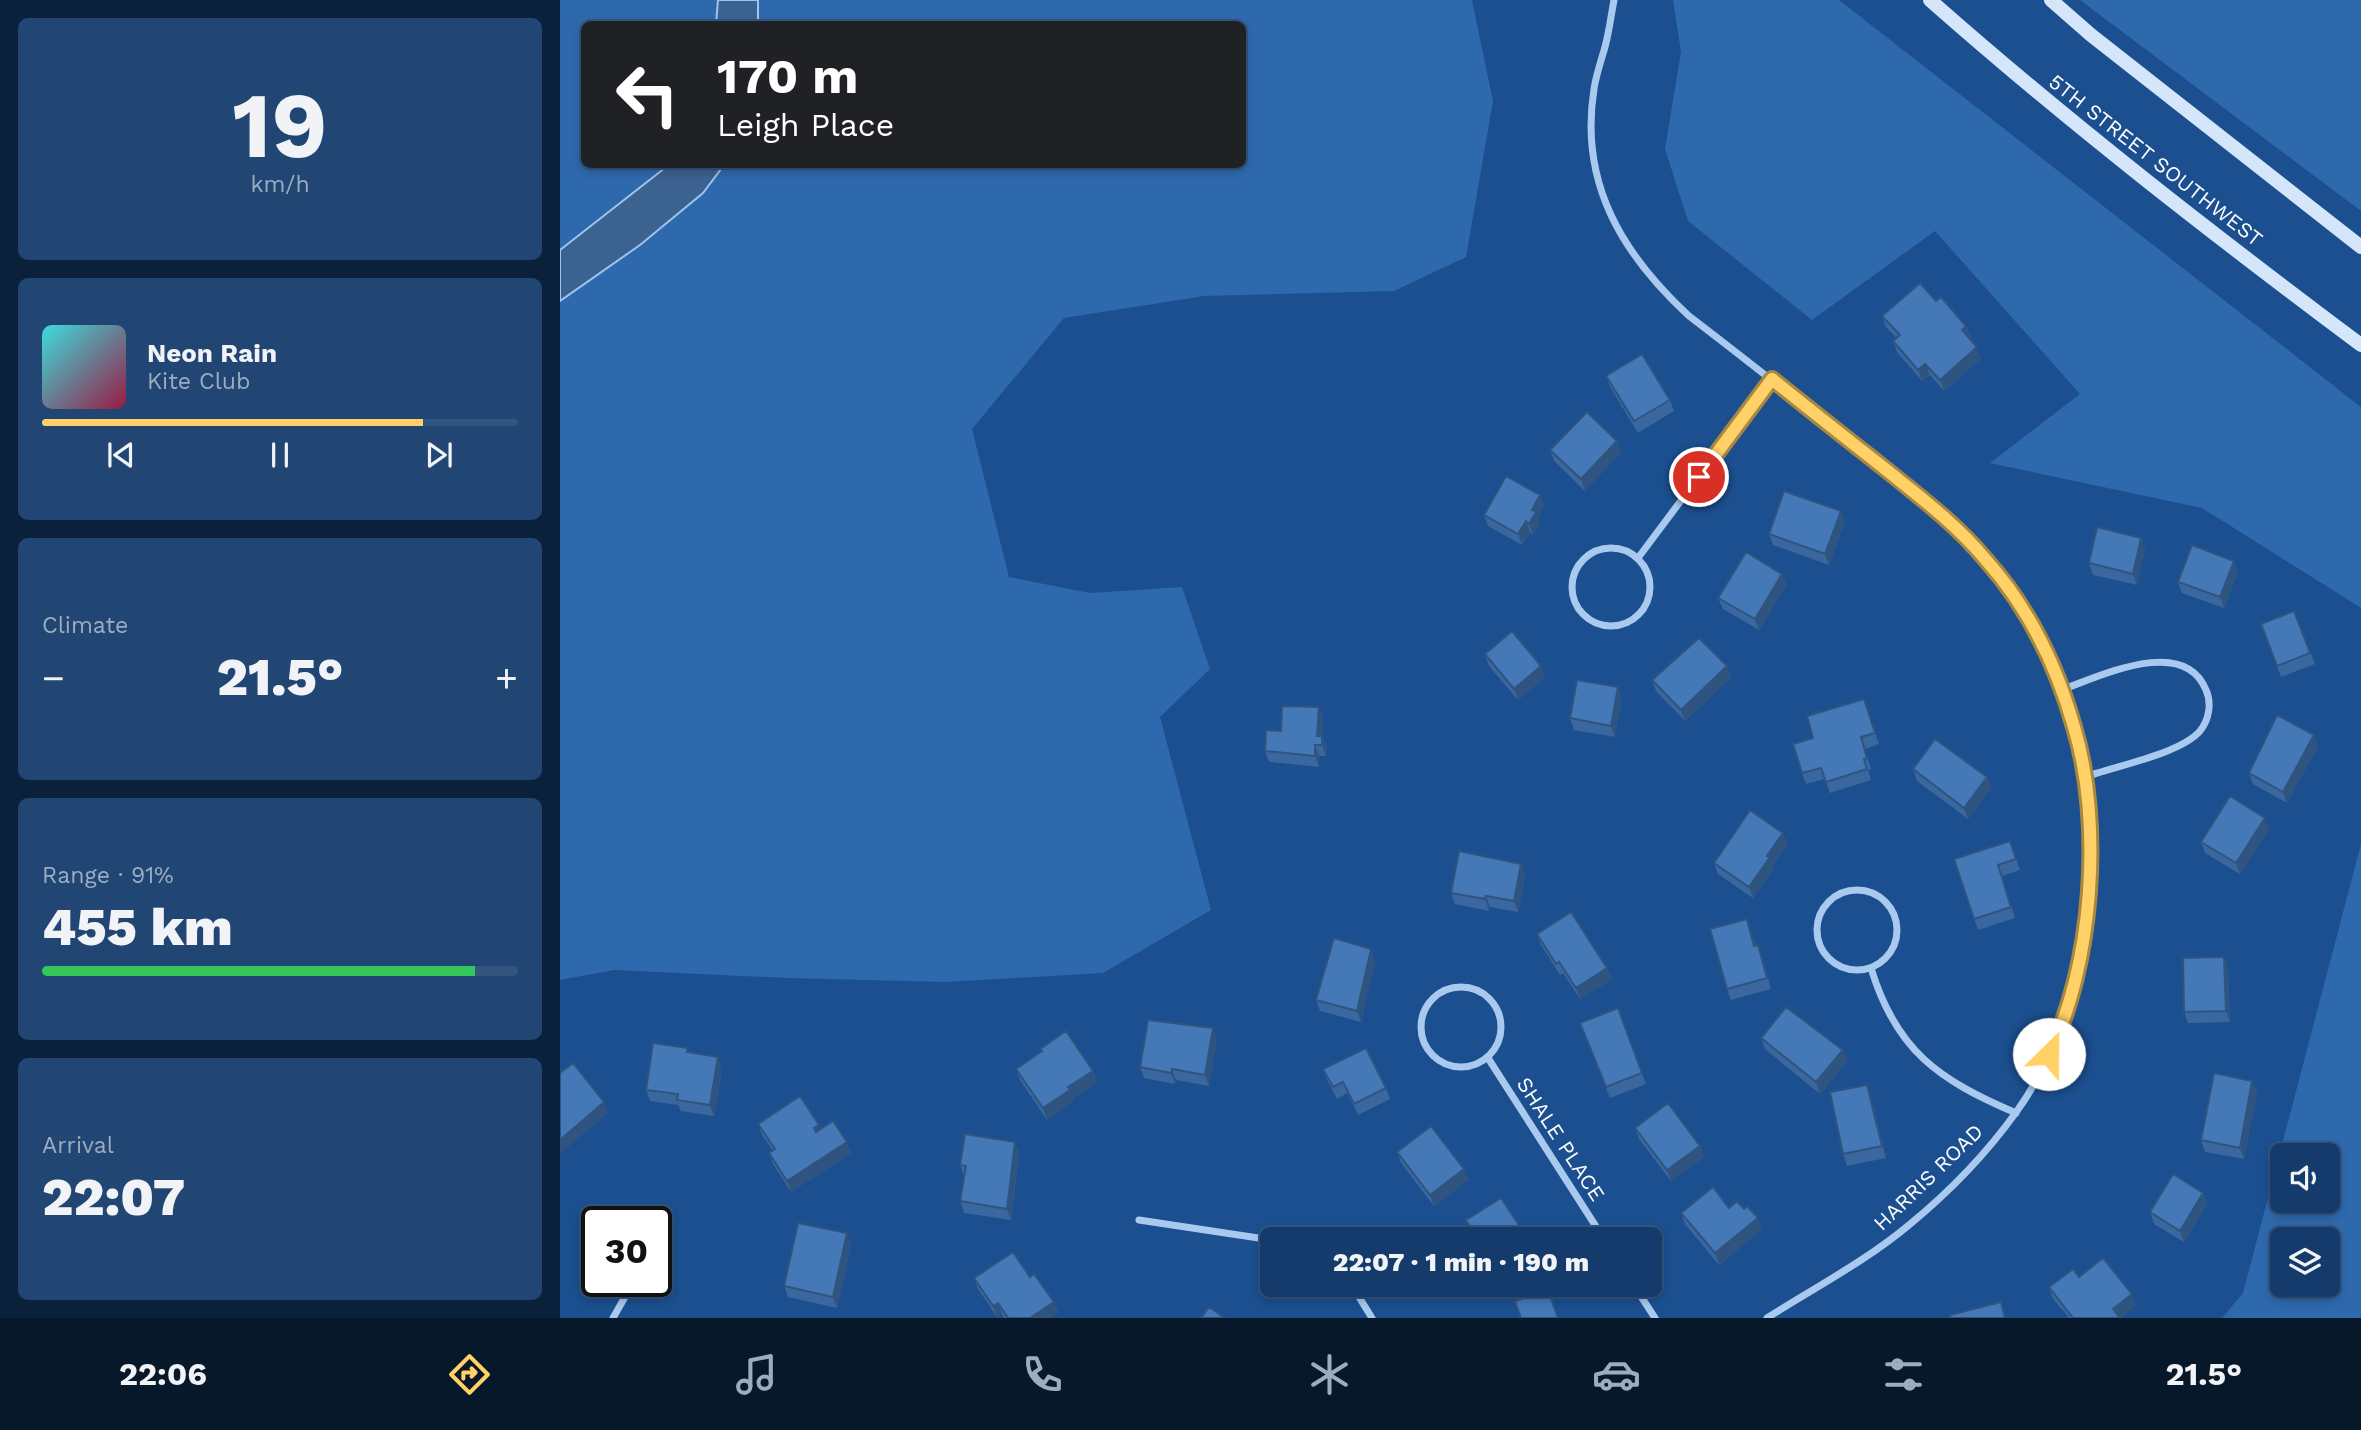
<!DOCTYPE html>
<meta charset="utf-8">
<style>
:root{--surface:#143b6b;--page:#214673;--text:#f1f3f6;--muted:#9dadc1;--line:#33557e;--accent:#ffd166}
body{margin:0;font-family:"Work Sans",sans-serif;background:var(--page);color:var(--text);height:100vh;display:flex;flex-direction:column;font-size:26px;white-space:nowrap}
*{box-sizing:border-box;margin:0}
p{font-size:23px;color:var(--muted)}
.icon{flex:none;width:38px;height:38px;fill:none;stroke:currentColor;stroke-width:2;stroke-linecap:round;stroke-linejoin:round}
.map{position:relative;flex:1;overflow:hidden}
.panel{display:flex;flex-direction:column;gap:18px;padding:18px;background:#0b203b;width:560px}
.panel>*{flex:none}
.guide{position:absolute;left:21px;top:21px;width:665px;height:147px;border-radius:10px;box-shadow:0 4px 10px #0003,0 0 0 2px var(--line);background:#202124;color:#fff;overflow:hidden}
.controls{position:absolute;left:1710px;top:1143px;display:grid;gap:14px}
.controls a{display:grid;place-items:center;width:70px;height:70px;border-radius:10px;background:var(--surface);box-shadow:0 4px 10px #0003,0 0 0 2px var(--line);font-size:35px}
.speed{position:absolute;left:21px;top:1206px;display:flex;gap:14px;font-size:35px;font-weight:700;text-align:center}
.speed>*{display:grid;place-content:center;width:91px;height:91px;border-radius:50%;background:var(--surface);box-shadow:0 4px 10px #0003,0 0 0 2px var(--line);line-height:1}
.speed .limit{border:4px solid #111;border-radius:10px;background:#fff;color:#111}
.pin{position:absolute;display:grid;place-items:center;width:60px;height:60px;color:#fff;margin:-30px;border:4px solid #fff;border-radius:50%;box-shadow:0 2px 7px #0007}
.me{position:absolute;width:77px;margin:-38px;rotate:23deg;stroke-linejoin:round;filter:drop-shadow(0 0 5px #0008)}
.turn{display:flex;align-items:center;gap:24px;height:147px;padding:0 21px;font-size:32px}
.turn .icon{width:91px;height:91px;stroke-width:2.5}
.turn b{display:block;font-size:49px;line-height:60px}
.big{font-size:52px;font-weight:800;line-height:1.1}
.panel .widget{flex:1;display:flex;flex-direction:column;justify-content:center;gap:10px;min-width:0;padding:0 24px;border-radius:10px;background:var(--page)}
.panel .dial{align-items:center;gap:0}
.dial b{font-size:91px;line-height:1}
.song{display:flex;align-items:center;gap:21px}
.cover{width:84px;height:84px;border-radius:10px;background:linear-gradient(135deg,hsl(180 70% 55%),hsl(340 70% 35%))}
.played{height:7px;border-radius:4px;background:linear-gradient(90deg,var(--accent) 80%,var(--line) 80%)}
.keys{display:flex;justify-content:space-around;direction:ltr}
.heat{display:flex;justify-content:space-between;align-items:center;font-size:38px;direction:ltr}
.charge{height:10px;border-radius:5px;background:linear-gradient(90deg,#34c759 91%,var(--line) 0)}
.trip{position:absolute;left:700px;top:1227px;width:402px;height:70px;border-radius:10px;background:var(--surface);box-shadow:0 4px 10px #0003,0 0 0 2px var(--line);font-weight:800;line-height:70px;text-align:center}
.tab-bar{display:flex;height:112px;justify-content:space-around;align-items:center;background:#08182b;color:var(--muted)}
.tab-bar .icon{width:49px;height:49px}
.tab-bar .on{color:var(--accent)}
.tab-bar b{font-size:32px;color:var(--text)}
main{display:flex;flex:1;min-height:0}
.map>svg:first-child{display:block}
.green{fill:#2e69ad;fill-rule:evenodd}
.water{fill:#3c6290;stroke:#9cc4f0;stroke-width:2}
.lines{fill:none;stroke-linecap:round;stroke-linejoin:round}
.minor{stroke:#a9c9ee;stroke-width:7}
.secondary{stroke:#d6e6fa;stroke-width:14}
.wall{fill:#3a679d}
.shaded-wall{fill:#305480}
.building{fill:#4478b7;stroke:#305480;stroke-width:2}
.route-casing{stroke:#a68842;stroke-width:18}
.route{stroke:#ffd166;stroke-width:12}
.labels{text-anchor:middle;dominant-baseline:central;stroke-width:6;stroke-linejoin:round;paint-order:stroke}
.street-label{font-size:21px;fill:#fff;stroke:#1b4f8f}
</style>
<main>
<section class="panel">
<div class="widget dial"><b>19</b><p>km/h</p></div>
<div class="widget">
<div class="song"><i class="cover"></i><div><b>Neon Rain</b><p>Kite Club</p></div></div>
<div class="played"></div>
<div class="keys"><svg class="icon" aria-label="previous" viewBox="0 0 24 24"><path d="M18 5L8 12l10 7zM5 5v14"/></svg><svg class="icon" aria-label="pause" viewBox="0 0 24 24"><path d="M8 5v14M16 5v14"/></svg><svg class="icon" aria-label="next" viewBox="0 0 24 24"><path d="M6 5l10 7-10 7zM19 5v14"/></svg></div>
</div>
<div class="widget"><p>Climate</p>
<div class="heat"><a>−</a><b class="big">21.5°</b><a>+</a></div>
</div>
<div class="widget"><p>Range · 91%</p><b class="big">455 km</b><div class="charge"></div></div>
<div class="widget"><p>Arrival</p><b class="big">22:07</b></div>
</section>
<div class="map">
<svg width="1801" height="1318" viewBox="0 0 1801 1318">
<rect width="100%" height="100%" fill="#1b4f8f"/>
<path class="green" d="M0,0H158L156,24H24V164L110,165L0,250Z
M198,0H912L933,101L906,257L834,291L644,296L504,318L412,429L449,577L530,593L622,587L650,669L600,717L651,910L543,973L385,982L228,978L54,970L0,980V301L80,245L143,193L164,165L682,164V24H198Z
M1113,0H1279L1801,407V608L1642,508L1430,463L1520,394L1375,231L1252,320L1128,221L1105,149L1121,52Z
M1520,0H1801V211Z
M1801,844V1318H1662L1683,1293ZM1768,1155V1200H1722V1155ZM1768,1239V1284H1722V1239Z"/>
<path class="water" d="M158,0H198V24H156Z
M110,164L164,165L143,193L80,245L0,301V250Z"/>
<g class="lines">
<path class="minor" d="M1054,0C1051,16 1049,32 1045,47C1041,61 1036,75 1034,89C1019,183 1062,254 1129,316C1188,361 1246,407 1304,453C1347,486 1392,518 1427,560C1467,608 1497,667 1515,727C1548,843 1528,1013 1457,1111C1427,1153 1388,1193 1349,1225C1306,1261 1254,1288 1207,1318
M1012 587a39 39 0 1 1 78 0a39 39 0 1 1-78 0Z
M1078,558L1212,379
M1501,690C1541,676 1624,635 1646,690C1652,703 1649,720 1640,731C1620,754 1555,766 1525,777
M1257 930a40 40 0 1 1 80 0a40 40 0 1 1-80 0Z
M1311,968C1336,1051 1379,1080 1456,1113
M861 1027a40 40 0 1 1 80 0a40 40 0 1 1-80 0Z
M928,1058L1044,1239
M579,1220L712,1240
M96,1241L102,1230
M783,1284L799,1297L812,1318
M1073,1284L1095,1318
M53,1318L74,1281"/>
<path class="secondary" d="M1370,0C1508,122 1654,235 1801,345
M1491,0L1531,35L1801,247"/>
</g>
<path class="wall" d="M1376,301L1406,326L1411,337L1409,339L1421,359L1384,391L1370,375L1362,381L1337,352L1333,341L1336,338L1326,327L1322,316Z
M1046,376L1110,400L1114,411L1078,433L1050,387Z
M1057,441L1061,452L1025,491L994,461L990,450Z
M980,495L984,506L978,518L980,523L973,535L970,532L962,545L928,526L924,515Z
M1281,511L1285,522L1269,565L1213,545L1209,534Z
M1581,538L1585,549L1577,585L1533,575L1529,563Z
M1678,572L1664,608L1622,593L1618,582Z
M1222,574L1226,585L1199,630L1163,609L1158,598Z
M1734,611L1755,664L1721,677L1701,624Z
M925,654L981,666L985,677L958,700L929,666Z
M1167,666L1171,677L1125,721L1096,691L1092,680Z
M1062,698L1055,737L1014,730L1010,718Z
M1304,699L1319,744L1305,749L1311,769L1308,770L1311,780L1270,793L1265,779L1246,784L1242,773L1253,738Z
M759,707L763,719L762,736L767,747L766,756H759V767L709,762L705,751L721,731Z
M1758,746L1727,803L1693,784L1689,773Z
M1353,769L1427,777L1431,788L1408,819L1357,781Z
M1709,829L1680,874L1645,853L1641,842Z
M1223,833L1227,844L1213,865L1214,868L1193,898L1158,874L1154,863Z
M1450,841L1460,870L1442,876L1455,918L1418,930L1394,859Z
M965,875L958,912L930,907L929,911L895,904L891,893Z
M1187,919L1195,945L1202,956L1211,989L1171,1000L1167,989Z
M977,934L1047,968L1052,979L1020,999L1003,973L1000,975L981,945Z
M1664,957L1668,968L1670,1022L1628,1023L1624,1012Z
M815,960L801,1022L760,1011L756,1000Z
M1058,1008L1086,1084L1050,1098L1024,1034Z
M653,1028L657,1039L649,1086L616,1080L615,1084L584,1078L580,1067Z
M1201,1038L1283,1050L1287,1061L1260,1094L1205,1049Z
M480,1049L533,1071L537,1082L513,1098L514,1101L487,1120L460,1080L456,1069L481,1052Z
M129,1052L162,1068L154,1116L121,1111L118,1105L90,1101L86,1090Z
M763,1069L826,1088L830,1099L798,1115L787,1093L777,1099L767,1080Z
M1692,1081L1697,1092L1684,1159L1645,1152L1641,1140Z
M1307,1085L1311,1096L1326,1158L1287,1166L1283,1154Z
M198,1124L259,1125L260,1129L291,1153L231,1192L213,1164L209,1153L213,1151L202,1135Z
M1075,1128L1140,1146L1144,1157L1111,1181L1079,1139Z
M455,1142L459,1153L451,1220L404,1213L400,1201L404,1176L400,1165Z
M837,1152L904,1169L908,1180L874,1206L841,1163Z
M1643,1193L1647,1204L1624,1242L1594,1224L1590,1212Z
M1169,1208L1184,1209L1198,1218L1202,1229L1159,1265L1125,1224L1121,1213Z
M906,1220L968,1239H915L910,1232Z
M287,1233L291,1245L277,1308L228,1297L224,1286Z
M470,1277L494,1302L498,1313L490,1318H444L442,1314L437,1317L418,1289L414,1278Z
M1519,1277L1576,1305L1560,1318H1509L1493,1299L1489,1287Z"/>
<path class="shaded-wall" d="M1406,326L1411,337L1406,341L1402,330Z
M1417,347L1421,359L1384,391L1380,380Z
M1365,364L1370,375L1362,381L1358,370Z
M1057,441L1061,452L1025,491L1021,479Z
M980,495L984,506L978,518L980,523L973,535L969,524L972,510Z
M1281,511L1285,522L1269,565L1265,554Z
M966,521L970,532L962,545L958,534Z
M1581,538L1585,549L1577,585L1573,574Z
M1674,561L1678,572L1664,608L1660,597Z
M1222,574L1226,585L1199,630L1195,619Z
M981,666L985,677L958,700L954,689Z
M1167,666L1171,677L1125,721L1121,710Z
M1058,687L1062,698L1055,737L1051,726Z
M759,707L763,719L761,747L757,736Z
M1754,735L1758,746L1727,803L1723,792Z
M762,736L767,747L766,756L762,745Z
M755,745L759,756V767L755,756Z
M1427,777L1431,788L1408,819L1404,808Z
M1705,818L1709,829L1680,874L1676,863Z
M1223,833L1227,844L1213,865L1214,868L1193,898L1189,887L1207,856Z
M961,864L965,875L958,912L954,901Z
M926,896L930,907L929,911L925,899Z
M811,949L815,960L801,1022L797,1011Z
M1664,957L1668,968L1670,1022L1666,1011Z
M1047,968L1052,979L1020,999L1016,988Z
M653,1028L657,1039L649,1086L645,1075Z
M1283,1050L1287,1061L1260,1094L1256,1082Z
M158,1057L162,1068L154,1116L150,1105Z
M612,1069L616,1080L615,1084L611,1073Z
M533,1071L537,1082L513,1098L514,1101L487,1120L483,1108L508,1087Z
M1692,1081L1697,1092L1684,1159L1680,1148Z
M1307,1085L1311,1096L1326,1158L1322,1146Z
M44,1102L48,1113L0,1154V1140Z
M259,1125L263,1136L258,1139L254,1128Z
M287,1142L291,1153L231,1192L227,1181Z
M455,1142L459,1153L451,1220L447,1209Z
M1140,1146L1144,1157L1111,1181L1107,1170Z
M904,1169L908,1180L874,1206L870,1195Z
M1643,1193L1647,1204L1624,1242L1620,1231Z
M1198,1218L1202,1229L1159,1265L1155,1253Z
M287,1233L291,1245L277,1308L273,1297Z
M1572,1294L1576,1305L1559,1318L1553,1309Z
M494,1302L498,1313L490,1318H470Z
M438,1303L442,1314L437,1317L433,1306Z"/>
<path class="building" d="M1360,283L1376,301L1381,297L1406,326L1402,330L1417,347L1380,380L1365,364L1358,370L1333,341L1340,335L1322,316Z
M1082,354L1110,400L1074,421L1046,376Z
M1027,412L1057,441L1021,479L990,450Z
M946,476L980,495L972,510L976,512L969,524L966,521L958,534L924,515Z
M1224,491L1281,511L1265,554L1209,534Z
M1537,527L1581,538L1573,574L1529,563Z
M1632,545L1674,561L1660,597L1618,582Z
M1186,552L1222,574L1195,619L1158,598Z
M1734,611L1750,653L1717,666L1701,624Z
M952,631L981,666L954,689L925,654Z
M1139,638L1167,666L1121,710L1092,680Z
M1017,680L1058,687L1051,726L1010,718Z
M1304,699L1315,733L1301,737L1307,758L1304,759L1307,769L1266,782L1261,768L1242,773L1233,744L1253,738L1247,716Z
M722,706L759,707L757,736H762V745H755V756L705,751L706,730L721,731Z
M1717,715L1754,735L1723,792L1689,773Z
M1375,739L1427,777L1404,808L1353,769Z
M1670,796L1705,818L1676,863L1641,842Z
M1190,810L1223,833L1207,856L1210,857L1189,887L1154,863Z
M1450,841L1456,859L1438,865L1451,907L1414,919L1394,859Z
M899,851L961,864L954,901L926,896L925,899L891,893Z
M1011,912L1047,968L1016,988L999,962L996,964L977,934Z
M1187,919L1194,946L1198,945L1207,978L1167,989L1150,929Z
M774,938L811,949L797,1011L756,1000Z
M1664,957L1666,1011L1624,1012L1623,958Z
M1226,1007L1283,1050L1256,1082L1201,1038Z
M1058,1008L1082,1073L1046,1087L1020,1023Z
M588,1020L653,1028L645,1075L612,1069L611,1073L580,1067Z
M506,1031L533,1071L508,1087L510,1090L483,1108L456,1069L482,1051L480,1049Z
M93,1043L128,1048L127,1052L158,1057L150,1105L117,1100L118,1094L86,1090Z
M806,1048L826,1088L794,1104L783,1082L773,1087L763,1069Z
M13,1063L44,1102L0,1140V1073Z
M1654,1073L1692,1081L1680,1148L1641,1140Z
M1307,1085L1322,1146L1283,1154L1270,1092Z
M240,1096L259,1125L254,1128L256,1132L273,1121L287,1142L227,1181L209,1153L215,1149L198,1124Z
M1108,1103L1140,1146L1107,1170L1075,1128Z
M871,1126L904,1169L870,1195L837,1152Z
M405,1134L455,1142L447,1209L400,1201L406,1166L400,1165Z
M1613,1174L1643,1193L1620,1231L1590,1212Z
M1153,1187L1169,1208L1177,1201L1184,1209L1187,1206L1198,1218L1155,1253L1121,1213Z
M941,1198L968,1239H918L906,1220Z
M238,1223L287,1233L273,1297L224,1286Z
M453,1252L470,1277L474,1274L494,1302L470,1318H448L438,1303L433,1306L414,1278Z
M1543,1258L1572,1294L1553,1309L1560,1318H1513L1489,1287L1513,1269L1519,1277Z
M988,1290L998,1318H961L955,1301Z
M1441,1302L1445,1318H1390V1315Z
M649,1307L665,1318H641Z"/>
<g class="lines">
<g class="route-casing">
<path id="route" d="M1139,477L1212,379C1249,409 1286,438 1324,468C1360,497 1396,524 1426,560C1468,607 1497,667 1514,727C1543,822 1533,966 1489,1054"/>
</g>
<use href="#route" class="route"/>
</g>
<g class="labels">
<g class="street-label">
<text transform="translate(1596 160) rotate(38)">5TH STREET SOUTHWEST</text>
<text transform="translate(1001 1139) rotate(57)">SHALE PLACE</text>
<text transform="translate(1368 1177) rotate(-44)">HARRIS ROAD</text>
</g>
</g>
</svg>
<div class="controls">
<a><svg class="icon" aria-label="sound" viewBox="0 0 24 24"><path d="M4 9h4l5-4v14l-5-4H4zM17 9q2 3 0 6"/></svg></a>
<a><svg class="icon" aria-label="layers" viewBox="0 0 24 24"><path d="M12 4l9 5-9 5-9-5zM3 14l9 5 9-5"/></svg></a>
</div>
<div class="speed"><div class="limit">30</div></div>
<div class="pin" style="left:1139px;top:477px;background:#d93025"><svg class="icon" aria-label="arrive" viewBox="0 0 24 24"><path d="M6 21V4h12l-3 4 3 4H6"/></svg></div>
<svg class="me" style="left:1489px;top:1054px" viewBox="-20 -20 40 40"><circle r="19" fill="#fff"/><path d="M0-13L10 11 0 6-10 11z" fill="#ffd166"/></svg>
<div class="trip">22:07 · 1 min · 190 m</div>
<div class="guide">
<div class="turn"><svg class="icon" aria-label="left" viewBox="0 0 24 24"><path d="M17 20v-9H6M10 6l-5 5 5 5"/></svg><div><b>170 m</b>Leigh Place</div></div>
</div>
</div>
</main>
<nav class="tab-bar">
<b>22:06</b>
<svg class="icon on" aria-label="directions" viewBox="0 0 24 24"><path d="M12 3l9 9-9 9-9-9zM9 14v-3h6M13 9l2 2-2 2"/></svg>
<svg class="icon" aria-label="music" viewBox="0 0 24 24"><path d="M9 18V5l10-2v13"/><circle cx="6" cy="18" r="3"/><circle cx="16" cy="16" r="3"/></svg>
<svg class="icon" aria-label="phone" viewBox="0 0 24 24"><path d="M5 4h4l2 5-3 2q2 4 5 5l2-3 5 2v4C11 20 4 13 5 4z"/></svg>
<svg class="icon" aria-label="climate" viewBox="0 0 24 24"><path d="M12 3v18M4 7l16 10M4 17L20 7"/></svg>
<svg class="icon" aria-label="car" viewBox="0 0 24 24"><path d="M5 17H2v-5l4-1 3-4h7l3 4 3 1v5h-3M9 17h6M6 11h13"/><circle cx="7" cy="17" r="2"/><circle cx="17" cy="17" r="2"/></svg>
<svg class="icon" aria-label="filters" viewBox="0 0 24 24"><path d="M4 7h16M4 17h16"/><circle cx="9" cy="7" r="2"/><circle cx="15" cy="17" r="2"/></svg>
<b>21.5°</b>
</nav>
